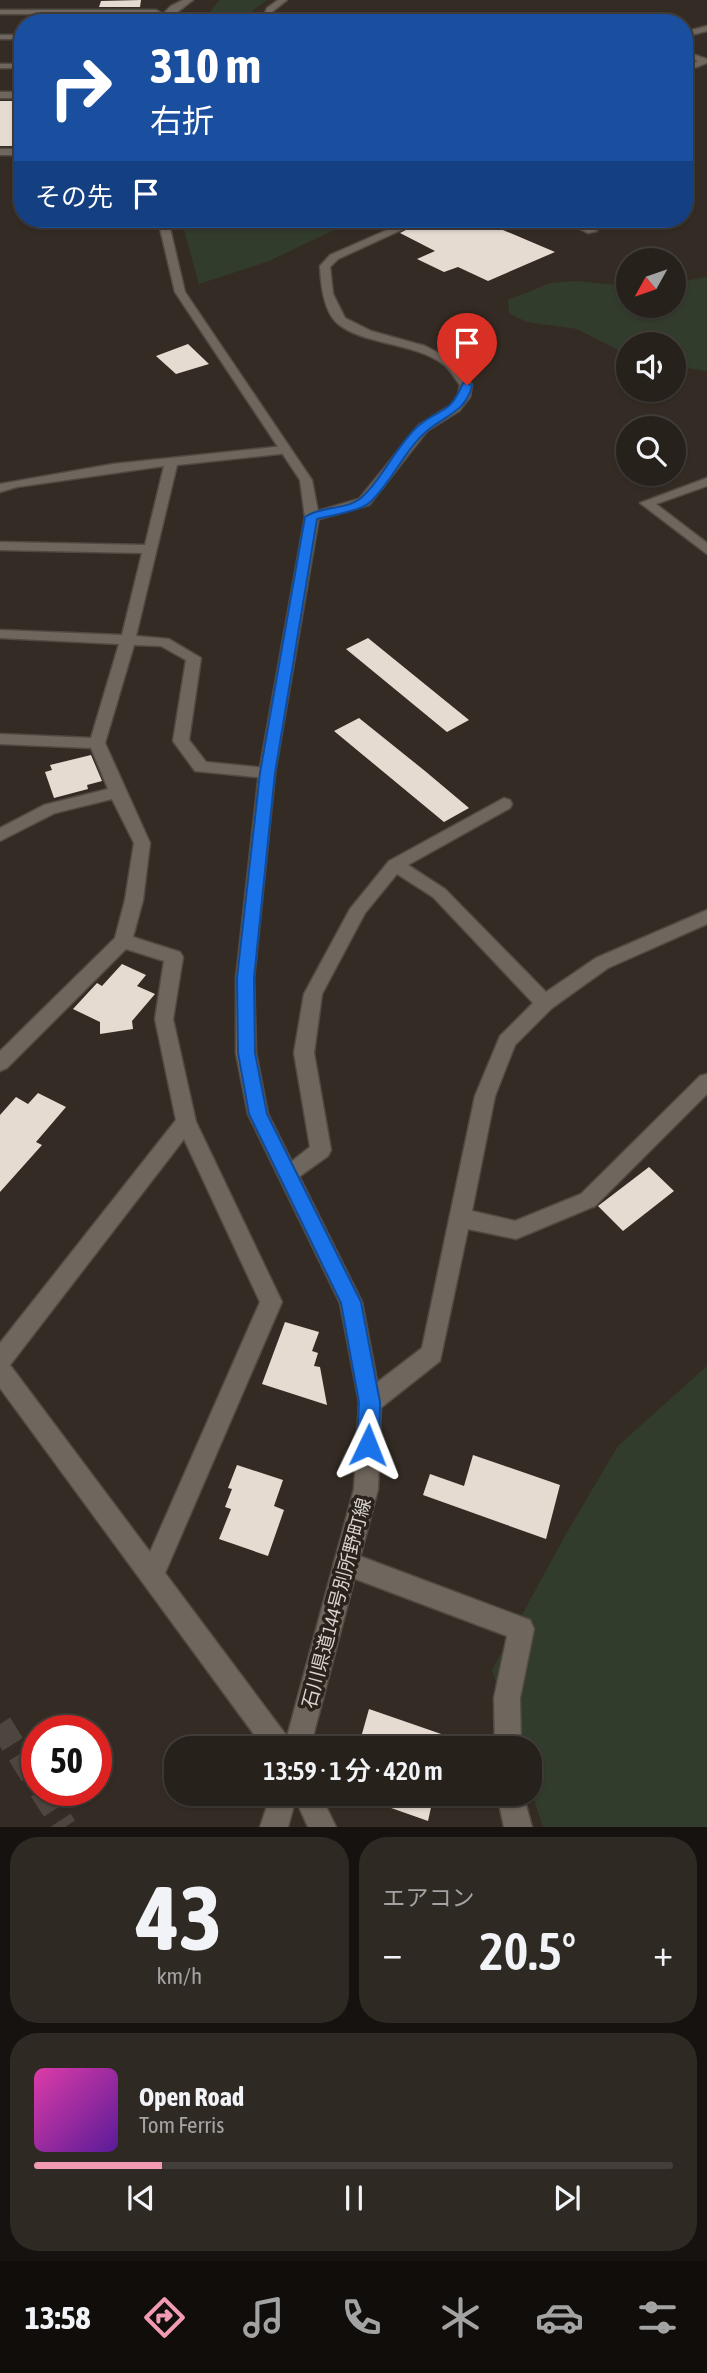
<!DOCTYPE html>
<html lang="ja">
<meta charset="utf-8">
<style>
:root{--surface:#27211b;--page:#2f2924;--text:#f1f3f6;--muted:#a4a3a3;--line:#433e3a;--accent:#f19ab1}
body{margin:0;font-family:"Asap Condensed","Noto Sans JP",sans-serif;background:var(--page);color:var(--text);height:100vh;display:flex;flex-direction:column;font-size:26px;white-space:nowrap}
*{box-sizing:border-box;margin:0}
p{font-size:23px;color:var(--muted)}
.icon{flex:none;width:38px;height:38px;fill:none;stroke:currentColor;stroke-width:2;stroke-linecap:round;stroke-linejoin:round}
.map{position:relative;height:1827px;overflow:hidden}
.details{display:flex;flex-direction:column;gap:10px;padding:10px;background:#15120f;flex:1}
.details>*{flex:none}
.guide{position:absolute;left:14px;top:14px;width:679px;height:214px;border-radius:28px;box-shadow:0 2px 5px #0004,0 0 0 2px var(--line);background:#1a4fa0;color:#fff;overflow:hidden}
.needle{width:46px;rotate:230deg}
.tools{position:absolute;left:616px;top:248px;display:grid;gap:14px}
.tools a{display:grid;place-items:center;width:70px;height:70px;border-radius:50%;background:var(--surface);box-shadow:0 2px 5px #0004,0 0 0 2px var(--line);font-size:35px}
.speed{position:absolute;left:21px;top:1715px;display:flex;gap:14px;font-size:35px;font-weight:700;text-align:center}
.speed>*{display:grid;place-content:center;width:91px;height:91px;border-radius:50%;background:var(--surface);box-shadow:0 2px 5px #0004,0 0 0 2px var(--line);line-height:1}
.speed .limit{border:10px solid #d22;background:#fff;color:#111}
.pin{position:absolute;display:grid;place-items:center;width:60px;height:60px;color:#fff;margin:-72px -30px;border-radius:50% 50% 50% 0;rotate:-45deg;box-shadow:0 0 7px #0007}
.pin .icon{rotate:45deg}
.me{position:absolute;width:77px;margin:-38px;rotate:2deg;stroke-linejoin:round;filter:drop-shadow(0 0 5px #0008)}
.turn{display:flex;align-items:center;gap:24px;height:147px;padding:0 21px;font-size:32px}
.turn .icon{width:91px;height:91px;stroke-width:2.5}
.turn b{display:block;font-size:49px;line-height:60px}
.then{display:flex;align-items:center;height:66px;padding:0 21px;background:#0003;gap:14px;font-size:26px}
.big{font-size:52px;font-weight:600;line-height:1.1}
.details .card{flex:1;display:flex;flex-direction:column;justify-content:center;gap:10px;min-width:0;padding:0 24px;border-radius:28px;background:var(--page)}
.details .dial{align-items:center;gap:0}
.dial b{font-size:91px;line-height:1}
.song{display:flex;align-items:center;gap:21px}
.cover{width:84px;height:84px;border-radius:10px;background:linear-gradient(135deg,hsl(320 70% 55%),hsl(270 70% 35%))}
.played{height:7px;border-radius:4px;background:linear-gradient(90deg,var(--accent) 20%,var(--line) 20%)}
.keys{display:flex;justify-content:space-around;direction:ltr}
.heat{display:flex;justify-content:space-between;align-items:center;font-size:38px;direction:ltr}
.details .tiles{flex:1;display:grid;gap:10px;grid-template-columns:1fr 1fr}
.card:last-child{grid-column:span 2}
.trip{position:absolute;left:164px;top:1736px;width:378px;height:70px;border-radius:28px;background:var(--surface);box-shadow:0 2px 5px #0004,0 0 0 2px var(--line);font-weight:600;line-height:70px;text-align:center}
.menu{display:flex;height:112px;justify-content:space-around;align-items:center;background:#100d0b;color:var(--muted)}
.menu .icon{width:49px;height:49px}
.menu .active{color:var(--accent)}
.menu b{font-size:32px;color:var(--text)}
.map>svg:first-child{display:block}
.green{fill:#323c2d}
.building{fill:#e5dbd1}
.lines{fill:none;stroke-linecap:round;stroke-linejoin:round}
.primary-tunnel{stroke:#4d453e;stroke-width:24;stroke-dasharray:24 12;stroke-linecap:butt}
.minor-casing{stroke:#514a43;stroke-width:3}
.secondary-casing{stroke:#514a43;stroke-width:3}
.minor{fill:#6f665d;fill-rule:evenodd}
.secondary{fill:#6f665d;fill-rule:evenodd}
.route{fill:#1a73e8;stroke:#114b97;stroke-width:2}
.labels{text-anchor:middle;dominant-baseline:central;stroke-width:7;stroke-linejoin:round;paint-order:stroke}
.street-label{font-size:19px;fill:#d8d3ce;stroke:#2a221b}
</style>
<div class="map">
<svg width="707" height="1827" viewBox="0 0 707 1827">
<rect width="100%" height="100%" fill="#342c24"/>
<path class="green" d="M219,0H267L248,14L246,23H220L210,12Z
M181,219H357L269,261L199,284Z
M707,277V371L674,366V345H628V355L577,329L527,322L509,313L508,300L551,283L575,281L628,286V306H674V283Z
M707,1366V1827H543L530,1788V1748H517L492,1670L566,1534L618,1446Z"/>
<path class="building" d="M141,0L140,7H99L101,1Z
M96,17H138V23H95Z
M0,101H23V146H0Z
M427,219H477L555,252L488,281L458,267L444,272L417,259L435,251L400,233Z
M188,344L209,364L176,374L156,356Z
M368,638L469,720L447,732L346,649Z
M359,718L425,771L469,808L444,822L334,731Z
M91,755L102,781L87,785L88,789L54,798L45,772L52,770L50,765Z
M122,964L146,975L137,986L155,994L132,1021L133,1029L100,1034V1022L73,1009L97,983L102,986Z
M38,1093L66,1107L36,1142L42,1145L0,1192V1115L16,1097L28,1104Z
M649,1167L674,1191L623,1231L598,1206Z
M285,1322L319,1332L312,1351L318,1353L314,1366L320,1367L327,1405L262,1384Z
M473,1455L560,1485L546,1539L423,1495L430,1474L464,1486Z
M237,1465L283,1480L274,1506L284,1510L268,1556L219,1539L231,1509L225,1507L232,1489L228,1488Z
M369,1709L473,1745V1748H358Z
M360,1794H434L428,1821L360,1797Z"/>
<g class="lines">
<path class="primary-tunnel" d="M0,1724L37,1783
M41,1790L65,1827"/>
<g class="minor-casing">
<path id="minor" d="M183,0H193L163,23H154L171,6Z
M0,10H156L160,12L156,14H0Z
M707,26V31L684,37V32Z
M0,35H23V39H0Z
M684,51L707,59V63L684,72V67L698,61L684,56Z
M0,64H23V68H0Z
M0,92H23V98H0Z
M0,149H23V155H0Z
M412,219H425L338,259L330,267L333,294L345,318L371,331L425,346L452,360L472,385L470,397L459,411L427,431L369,505L312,521L307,520V514L359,499L419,425L451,405L458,396L460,385C455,379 450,369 443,364C414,342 362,345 337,323C323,310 321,283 320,266L330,255Z
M559,219H572L597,231L588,233Z
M285,446L289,447V453L177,465L136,636L169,639L201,658L189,740L206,762L267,768L275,773L267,778L195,771L173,741L186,660L161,646L134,645L105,743L150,843L143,900L133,937L180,952L183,957L173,1019L196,1122L282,1302L165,1573L289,1739L293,1748H264L0,1388V1343L176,1120L155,1019L164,961L126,949L7,1068L0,1071V1051L115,938L125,900L134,843L112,799L55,813L0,841V828L44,805L108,789L91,748L0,744V734L91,738L119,644L0,638V630L122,635L142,553L0,550V542L145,545L164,466L17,487L0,492V484L113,464ZM184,1139L260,1302L150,1552L10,1365Z
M707,478V486L656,504L707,543V554L640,503Z
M504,798L510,800L512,804L510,808L408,865L445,889L546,992L596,958L707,910V924L608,968L552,1008L515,1045L495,1096L472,1211L515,1221L581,1194L700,1076L707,1074V1094L595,1206L516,1239L468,1229L440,1361L378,1410L370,1413L362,1410L359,1402L362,1394L422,1348L475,1096L500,1036L533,1003L433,897L397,874L365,913L322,994L314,1053L331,1150L328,1156L289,1184L282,1181L279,1175L282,1169L310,1147L294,1053L304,994L350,909L389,861Z
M346,1551L530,1620L534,1629L520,1698L521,1748H495L494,1698L507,1636L337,1572L334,1563L337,1554Z
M293,1794H320L336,1827H308Z
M497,1794H523L532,1827H504Z"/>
</g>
<g class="secondary-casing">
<path id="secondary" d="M278,0H287L273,11L269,23H261L267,8Z
M162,219H172L169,224L185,292L312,480L319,517L275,773L254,978L256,1053L268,1114L362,1302L381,1402L378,1489L310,1748H284L354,1489L359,1402L340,1303L248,1114L236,1053V978L259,773L305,517L300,480L175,292L159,224Z
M271,1794H297L288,1827H260Z"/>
</g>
<use href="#minor" class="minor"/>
<use href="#secondary" class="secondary"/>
</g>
<path class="route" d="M463,383L472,385C467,411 446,415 428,430C404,450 391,484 369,503C361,511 329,516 317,519L275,773L254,978L255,1053L267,1114L361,1302L380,1402L379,1445L376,1453L368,1456L361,1453L357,1445L359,1402L341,1303L249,1114L238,1053L237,978L260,773L305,517C320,506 347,510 361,498C381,481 396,446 418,426C442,406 449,416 463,383Z"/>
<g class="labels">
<g class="street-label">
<text transform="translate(336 1603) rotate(-75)">石川県道144号別所野町線</text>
</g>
</g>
</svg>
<div class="tools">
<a><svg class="needle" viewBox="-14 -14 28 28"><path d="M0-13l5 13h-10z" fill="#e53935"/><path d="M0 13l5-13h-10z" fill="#a4a3a3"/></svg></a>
<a><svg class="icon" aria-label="sound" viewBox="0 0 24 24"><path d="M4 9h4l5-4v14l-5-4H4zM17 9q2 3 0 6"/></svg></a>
<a><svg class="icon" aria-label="search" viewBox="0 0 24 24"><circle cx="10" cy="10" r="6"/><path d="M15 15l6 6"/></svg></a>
</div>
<div class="speed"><div class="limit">50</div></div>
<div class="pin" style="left:467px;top:385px;background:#d93025"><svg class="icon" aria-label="arrive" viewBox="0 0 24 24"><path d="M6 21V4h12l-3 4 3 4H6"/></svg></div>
<svg class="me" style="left:368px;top:1445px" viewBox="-20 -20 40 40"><path d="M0-17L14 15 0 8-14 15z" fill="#1a73e8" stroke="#fff" stroke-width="4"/></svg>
<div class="trip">13:59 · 1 分 · 420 m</div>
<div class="guide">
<div class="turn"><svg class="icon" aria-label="right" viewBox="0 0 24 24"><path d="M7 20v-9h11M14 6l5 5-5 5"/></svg><div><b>310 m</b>右折</div></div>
<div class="then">その先<svg class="icon" aria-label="arrive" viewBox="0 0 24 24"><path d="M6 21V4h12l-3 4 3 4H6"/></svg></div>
</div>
</div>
<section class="details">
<div class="tiles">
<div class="card dial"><b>43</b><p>km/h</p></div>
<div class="card"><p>エアコン</p>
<div class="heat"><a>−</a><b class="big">20.5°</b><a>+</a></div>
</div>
<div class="card">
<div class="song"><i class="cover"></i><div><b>Open Road</b><p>Tom Ferris</p></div></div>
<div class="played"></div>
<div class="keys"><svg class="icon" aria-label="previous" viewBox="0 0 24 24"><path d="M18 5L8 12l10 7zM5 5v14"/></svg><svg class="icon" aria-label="pause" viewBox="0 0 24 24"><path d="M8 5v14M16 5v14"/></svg><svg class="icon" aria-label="next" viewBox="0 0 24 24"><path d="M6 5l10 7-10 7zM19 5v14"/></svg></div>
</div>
</div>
</section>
<nav class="menu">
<b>13:58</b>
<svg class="icon active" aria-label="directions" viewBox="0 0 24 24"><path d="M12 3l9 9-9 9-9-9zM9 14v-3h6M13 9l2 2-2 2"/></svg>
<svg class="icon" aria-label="music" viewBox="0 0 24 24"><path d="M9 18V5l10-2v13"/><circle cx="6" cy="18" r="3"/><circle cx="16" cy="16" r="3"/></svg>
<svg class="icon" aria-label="phone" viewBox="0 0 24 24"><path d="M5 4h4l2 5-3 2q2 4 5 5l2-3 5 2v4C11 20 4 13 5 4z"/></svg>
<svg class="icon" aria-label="climate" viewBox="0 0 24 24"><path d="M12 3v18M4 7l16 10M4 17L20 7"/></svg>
<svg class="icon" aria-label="car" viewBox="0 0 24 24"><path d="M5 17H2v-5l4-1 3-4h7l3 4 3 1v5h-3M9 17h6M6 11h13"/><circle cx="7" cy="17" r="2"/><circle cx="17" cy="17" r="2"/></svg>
<svg class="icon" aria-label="filters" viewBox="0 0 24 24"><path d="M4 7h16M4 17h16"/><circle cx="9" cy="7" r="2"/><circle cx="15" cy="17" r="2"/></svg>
</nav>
